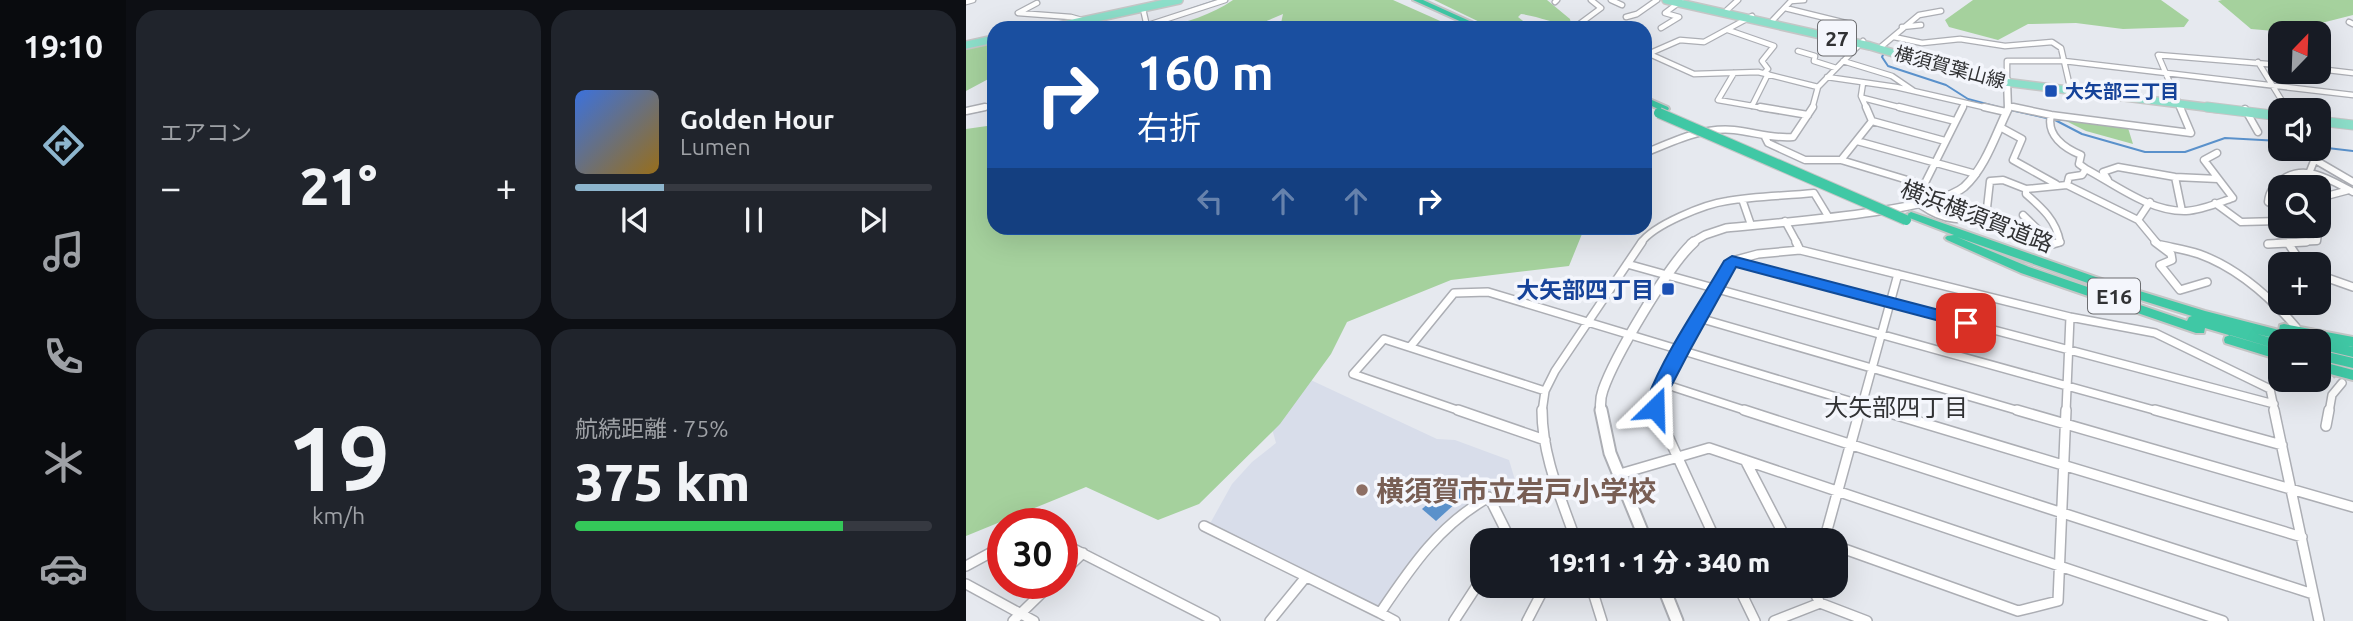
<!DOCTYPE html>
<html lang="ja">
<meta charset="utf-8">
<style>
:root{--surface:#171b24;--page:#20242c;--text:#f1f3f6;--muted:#9ea1a6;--line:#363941;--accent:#8db5cd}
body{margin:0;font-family:Ubuntu,"Noto Sans JP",sans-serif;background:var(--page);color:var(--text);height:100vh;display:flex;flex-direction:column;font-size:26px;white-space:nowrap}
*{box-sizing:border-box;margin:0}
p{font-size:23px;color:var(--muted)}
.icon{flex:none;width:38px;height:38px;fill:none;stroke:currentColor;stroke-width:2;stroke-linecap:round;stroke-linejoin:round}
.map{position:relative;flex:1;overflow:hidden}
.details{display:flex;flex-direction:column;gap:10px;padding:10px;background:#0d0f14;width:840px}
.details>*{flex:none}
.guide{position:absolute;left:21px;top:21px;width:665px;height:214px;border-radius:21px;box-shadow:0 7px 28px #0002;background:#1a4fa0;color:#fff;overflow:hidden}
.needle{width:46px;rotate:23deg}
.buttons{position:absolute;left:1302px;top:21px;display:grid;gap:14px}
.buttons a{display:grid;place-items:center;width:63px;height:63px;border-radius:14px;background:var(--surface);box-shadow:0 7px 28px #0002;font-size:35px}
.speed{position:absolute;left:21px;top:508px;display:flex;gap:14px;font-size:35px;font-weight:700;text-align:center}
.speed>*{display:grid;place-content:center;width:91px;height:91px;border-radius:50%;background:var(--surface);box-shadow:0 7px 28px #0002;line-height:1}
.speed .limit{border:10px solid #d22;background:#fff;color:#111}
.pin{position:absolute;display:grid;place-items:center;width:60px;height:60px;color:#fff;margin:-30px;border-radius:14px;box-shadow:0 4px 10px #0006}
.me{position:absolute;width:77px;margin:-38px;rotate:22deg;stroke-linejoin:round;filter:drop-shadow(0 0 5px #0008)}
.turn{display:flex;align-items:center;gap:24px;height:147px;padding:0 35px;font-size:32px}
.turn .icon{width:91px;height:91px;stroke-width:2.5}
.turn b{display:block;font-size:49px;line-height:60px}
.lanes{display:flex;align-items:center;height:66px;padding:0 35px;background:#0003;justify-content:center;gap:35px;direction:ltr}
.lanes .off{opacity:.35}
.big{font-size:52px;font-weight:800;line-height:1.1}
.details .tile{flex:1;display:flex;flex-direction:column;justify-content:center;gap:10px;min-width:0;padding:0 24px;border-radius:21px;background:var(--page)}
.details .dial{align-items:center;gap:0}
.dial b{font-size:91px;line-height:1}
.song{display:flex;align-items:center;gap:21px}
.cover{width:84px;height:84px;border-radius:10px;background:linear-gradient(135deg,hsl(220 70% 55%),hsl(40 70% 35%))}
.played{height:7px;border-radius:4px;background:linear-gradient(90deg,var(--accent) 25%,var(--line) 25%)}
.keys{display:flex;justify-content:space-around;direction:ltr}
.heat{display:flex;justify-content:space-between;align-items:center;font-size:38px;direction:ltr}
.charge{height:10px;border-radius:5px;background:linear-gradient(90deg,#34c759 75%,var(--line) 0)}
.details .tiles{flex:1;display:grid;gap:10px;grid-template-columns:repeat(2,1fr)}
.trip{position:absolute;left:504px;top:528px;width:378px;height:70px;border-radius:21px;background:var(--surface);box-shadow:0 7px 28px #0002;font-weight:800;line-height:70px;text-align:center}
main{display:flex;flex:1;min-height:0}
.tabs{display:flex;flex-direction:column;width:126px;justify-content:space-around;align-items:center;background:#090b0e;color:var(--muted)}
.tabs .icon{width:49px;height:49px}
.tabs .selected{color:var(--accent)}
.tabs b{font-size:32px;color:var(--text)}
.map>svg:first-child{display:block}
.built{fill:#d8ddea}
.green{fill:#a5d19d}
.water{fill:#5a91cb}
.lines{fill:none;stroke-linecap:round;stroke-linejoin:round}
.stream{stroke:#5a91cb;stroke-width:2}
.minor-tunnel{stroke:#c2c4ca;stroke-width:7;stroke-dasharray:7 3.5;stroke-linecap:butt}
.minor-far3-casing{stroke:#acaeb4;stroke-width:7}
.minor-far2-casing{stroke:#acaeb4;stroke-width:9}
.minor-far1-casing{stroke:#acaeb4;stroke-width:10}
.minor-casing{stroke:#acaeb4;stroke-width:12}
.tertiary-far3-casing{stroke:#acaeb4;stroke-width:9}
.tertiary-far2-casing{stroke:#acaeb4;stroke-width:10}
.tertiary-far1-casing{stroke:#acaeb4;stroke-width:12}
.tertiary-casing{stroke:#acaeb4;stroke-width:15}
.primary-far1-casing{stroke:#c5c6c6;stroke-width:10}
.primary-casing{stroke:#c5c6c6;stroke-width:11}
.motorway-casing{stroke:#c5c6c6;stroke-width:4}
.minor-far3{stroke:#fff;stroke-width:4.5}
.minor-far2{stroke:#fff;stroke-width:6}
.minor-far1{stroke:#fff;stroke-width:7}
.minor{stroke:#fff;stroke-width:9}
.tertiary-far3{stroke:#fff;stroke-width:6}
.tertiary-far2{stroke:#fff;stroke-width:7}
.tertiary-far1{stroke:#fff;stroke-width:9}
.tertiary{stroke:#fff;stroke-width:11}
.primary-far1{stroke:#8cdec9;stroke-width:7}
.primary{stroke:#8cdec9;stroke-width:9}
.motorway{fill:#40c8a5;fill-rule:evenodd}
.motorway-bridge-casing{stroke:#c5c6c6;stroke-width:12;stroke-linecap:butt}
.motorway-bridge{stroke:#40c8a5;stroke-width:10}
.route{fill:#1a73e8;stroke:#114b97;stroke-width:2}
.transit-dot{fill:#1a4fb4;stroke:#f4f6fc;stroke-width:2.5}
.education-dot{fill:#8d6e63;stroke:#f4f6fc;stroke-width:2.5}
.labels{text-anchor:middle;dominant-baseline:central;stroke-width:7;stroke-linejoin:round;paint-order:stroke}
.far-street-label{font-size:19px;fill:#313234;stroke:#f4f6fc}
.far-transit-label{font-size:19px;font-weight:bold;fill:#164399;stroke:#f4f6fc;text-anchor:start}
.shield{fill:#f4f6fc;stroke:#6c6d70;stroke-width:2}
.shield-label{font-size:21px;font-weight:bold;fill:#313234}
.street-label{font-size:23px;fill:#313234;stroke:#f4f6fc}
.transit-label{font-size:23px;font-weight:bold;fill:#164399;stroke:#f4f6fc;text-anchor:end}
.neighbourhood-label{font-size:24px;fill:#313234;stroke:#f4f6fc}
.near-education-label{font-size:28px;font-weight:bold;fill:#785e54;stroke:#f4f6fc;text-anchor:start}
</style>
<main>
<nav class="tabs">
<b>19:10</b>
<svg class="icon selected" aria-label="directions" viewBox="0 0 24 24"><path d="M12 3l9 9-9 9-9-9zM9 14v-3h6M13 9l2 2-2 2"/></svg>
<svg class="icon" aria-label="music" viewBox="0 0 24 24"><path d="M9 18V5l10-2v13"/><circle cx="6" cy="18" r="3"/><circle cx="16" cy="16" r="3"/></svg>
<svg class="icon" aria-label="phone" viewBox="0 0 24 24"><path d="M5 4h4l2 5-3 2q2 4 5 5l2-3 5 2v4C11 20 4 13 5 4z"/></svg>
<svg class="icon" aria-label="climate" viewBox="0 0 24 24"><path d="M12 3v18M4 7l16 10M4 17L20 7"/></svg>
<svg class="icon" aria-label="car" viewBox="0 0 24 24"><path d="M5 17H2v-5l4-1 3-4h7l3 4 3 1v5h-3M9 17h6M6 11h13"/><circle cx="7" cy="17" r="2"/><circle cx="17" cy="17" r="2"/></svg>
</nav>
<section class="details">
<div class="tiles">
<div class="tile"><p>エアコン</p>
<div class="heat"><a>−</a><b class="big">21°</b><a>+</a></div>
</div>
<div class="tile">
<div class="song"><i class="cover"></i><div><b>Golden Hour</b><p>Lumen</p></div></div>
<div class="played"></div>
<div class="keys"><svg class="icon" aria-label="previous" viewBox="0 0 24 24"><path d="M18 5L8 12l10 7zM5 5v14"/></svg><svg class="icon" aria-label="pause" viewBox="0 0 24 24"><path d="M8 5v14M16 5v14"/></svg><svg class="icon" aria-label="next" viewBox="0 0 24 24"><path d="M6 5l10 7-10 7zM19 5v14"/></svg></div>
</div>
<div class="tile dial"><b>19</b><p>km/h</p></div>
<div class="tile"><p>航続距離 · 75%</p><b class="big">375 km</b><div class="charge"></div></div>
</div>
</section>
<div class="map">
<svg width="1387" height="621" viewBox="0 0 1387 621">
<rect width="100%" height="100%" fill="#e6e9ef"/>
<path class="built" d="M334,375L471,439L489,440L543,460L549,480L517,495L484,517L469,531L416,605L409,608L241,529L266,484L286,462L310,443L303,418Z"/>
<path class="green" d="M267,0H427L490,28H304L315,23L317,14L284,28H196C220,22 246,15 267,0Z
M468,0H581L604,19L605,24C587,24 573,16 555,14L552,17L566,28H526Z
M1007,0H1195L1223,20L1218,27L1157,29L1110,23L1062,24L1032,40L983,27L979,20Z
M1256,0H1387V15L1320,32L1285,29L1252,1Z
M28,42V76L0,91V48Z
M1094,118L1162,128L1167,144L1120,131Z
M28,125V228H624L618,229L603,266L485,280L381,322L365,354L314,424L233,504L192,520L120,487L0,536V129Z"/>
<path class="water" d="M488,481L502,492L470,521L456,509Z"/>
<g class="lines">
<path class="stream" d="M222,10L252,0
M918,53L916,57L922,66L980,85L1002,99L1032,107
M1045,110L1089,120L1116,134L1179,152H1219L1259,138L1314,141
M1353,147L1387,151"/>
<path class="minor-tunnel" d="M1353,355L1376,383"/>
<g class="minor-far3-casing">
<path id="minor-far3" d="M625,0L635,8L612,25L630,28
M645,0L656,5
M0,2L7,0
M589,2L591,0
M71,3L52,13L105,17L119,21
M819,8L884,24L877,31L866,34
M177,9L180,22
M761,10L772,0
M660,17L671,14L691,0
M807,20L825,1L838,0
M1383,22L1387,24
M936,27L955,25
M173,28L259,0
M695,28L713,17L699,13L715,1
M762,30L808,46L796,61L802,69L798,73
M928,37L956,43L994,39L1039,46L1086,42L1095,48L1104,87
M916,46L953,15L975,11
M832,51L849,56L848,61L870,68
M679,52L728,74L792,72L852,87
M682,54L714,40L738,42L786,16
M877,61L926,76L948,91
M1292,62L1321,109
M1353,69L1387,73
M768,73L752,100L804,109
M861,77L930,87L1026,109
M1041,80V61H1098L1387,95
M897,83L895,96L901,109
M897,98L940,109
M786,106L802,74
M1043,106L1056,109
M11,109L28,105
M846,109L852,87L897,41
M996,109L999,103
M1215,109L1192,55L1314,65"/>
</g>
<g class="minor-far2-casing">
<path id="minor-far2" d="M794,107L842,115
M900,107L906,121
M933,107L989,121
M1018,107L1040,112
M1047,107L1085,115L1225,133L1214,107
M1320,107L1322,110
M1279,109L1292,132
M0,111L19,107
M906,121L979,141
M1034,127L1056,139L1047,160L1090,184
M799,137L802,143L839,160H875L958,185L997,107
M891,141L1010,174
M679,153C708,141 736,127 768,130C788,132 806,139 827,137L847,107
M875,160L906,121
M1120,169C1150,185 1184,212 1220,211C1236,210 1252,203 1267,198L1238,160L1251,153
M1344,171L1348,161H1351L1387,182
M1209,177L1216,211
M1142,180L1137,172L1152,167L1209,177L1252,179
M1101,185L1172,220L1191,243
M1060,189L1101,185L1103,177L1116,175L1120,169L1113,164L1115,155C1098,148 1080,135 1085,115
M776,199L785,225
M1249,203L1275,222L1314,221
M955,205C976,220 1001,226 1021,208L1024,181L1037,180L1060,189V194C1076,208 1090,220 1094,242L1089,243
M1314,209L1302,202C1303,191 1308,185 1317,179C1340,163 1366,181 1387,192
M1057,215L1086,243
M1172,220L1184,202
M819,221L831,243
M1353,224V198L1383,190
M675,243C687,225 739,204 761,201C790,196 819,196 848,193L862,216
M1311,243L1351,241L1353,226"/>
</g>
<g class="minor-far1-casing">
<path id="minor-far1" d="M830,242L834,250
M1085,242L1087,244L1094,242
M1189,242L1205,254L1206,260L1194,265L1214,290L1241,282
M1322,243L1336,264
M1302,244L1340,242
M1195,245C1208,248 1221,250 1233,254C1272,268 1304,297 1330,327
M766,261L1308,404
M661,264L1195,412
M1353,275L1387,287
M733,318L1057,412
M444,347L488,293L522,292L920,412
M698,384L784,412
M497,412L387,374L418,339L579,391
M576,412L579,391L589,371L676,242
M691,412V398L766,261L792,254L834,250L1104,317L1189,333L1304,389L1309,412
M894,412L932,274
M1100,412L1104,317
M1363,412L1366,395L1376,383"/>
</g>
<g class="minor-casing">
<path id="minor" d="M492,410L579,440
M576,410C576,456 595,498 610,541
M690,410L750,541
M778,410L1347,594
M914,410L1336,537
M1051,410L1387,507
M1189,410L1316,445
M1308,410L1353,621
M1360,426L1363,410
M779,460L821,541
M654,474L743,448L1257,621
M238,526L414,613C445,567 473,525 523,497L545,541
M858,541L894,410
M96,543L249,621
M870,546L1052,611L1092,601L1100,410
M0,566L37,546
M96,573L117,553
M0,584L68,621
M625,586L636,621
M772,586L789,621
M854,603L901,621
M414,613L429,621
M47,621L86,583
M304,621L339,578
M488,621L516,578
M561,621L574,596L569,586
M808,621L854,603L845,586"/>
</g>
<g class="tertiary-far3-casing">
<path id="tertiary-far3" d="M1041,80L1042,109"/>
</g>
<g class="tertiary-far2-casing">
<path id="tertiary-far2" d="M725,243L739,235L760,228C806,223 969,212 998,187C1020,167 1030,133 1043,107"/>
</g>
<g class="tertiary-far1-casing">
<path id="tertiary-far1" d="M635,412C634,404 634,398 637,390C648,358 703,264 728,242"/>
</g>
<g class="tertiary-casing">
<path id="tertiary" d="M635,410L644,453L680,541
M697,586L711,621"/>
</g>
<g class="primary-far1-casing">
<path id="primary-far1" d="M700,0L904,46L1014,79L1255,109
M84,28L213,0
M0,45L28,39"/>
</g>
<g class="primary-casing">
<path id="primary" d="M1241,107L1314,116
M1353,121L1387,125"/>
</g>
<g class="motorway-casing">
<path id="motorway" d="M447,0H457L519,28H509Z
M679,97L702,107L703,109L699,112L679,103Z
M945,212L1144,282L1239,311L1313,330L1314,325L1318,324L1387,337V347L1364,342L1387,347V357L1353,349V341H1348L1352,340L1343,338L1345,341H1321L1291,334L1317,341H1314V350L1239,328L1238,333H1230L1055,273L981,240L979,238L981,236L988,235L941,217L940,215ZM991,237L1136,288L1226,316L1223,317L1221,321L1063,267Z
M1264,335L1314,350V360L1259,343L1258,340L1259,337Z
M1353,350L1387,358V368L1353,360Z
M1353,361L1387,370V380L1353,371Z"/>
</g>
<use href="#minor-far3" class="minor-far3"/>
<use href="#minor-far2" class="minor-far2"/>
<use href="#minor-far1" class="minor-far1"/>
<use href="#minor" class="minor"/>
<use href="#tertiary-far3" class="tertiary-far3"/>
<use href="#tertiary-far2" class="tertiary-far2"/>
<use href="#tertiary-far1" class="tertiary-far1"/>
<use href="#tertiary" class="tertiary"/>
<use href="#primary-far1" class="primary-far1"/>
<use href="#primary" class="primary"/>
<use href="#motorway" class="motorway"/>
<g class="motorway-bridge-casing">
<path id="motorway-bridge" d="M693,113L940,220"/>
</g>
<use href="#motorway-bridge" class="motorway-bridge"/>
</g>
<path class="route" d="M766,256L1000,317L1009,323L1000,328L770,267L724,350L699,398L696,413H683C680,407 680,403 682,397C698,354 735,301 758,261Z"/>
<g class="transit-dot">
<rect x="1078" y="84" width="14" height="14" rx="3.5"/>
<rect x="695" y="282" width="14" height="14" rx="3.5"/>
</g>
<circle class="education-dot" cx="396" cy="490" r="7"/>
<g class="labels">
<g class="far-street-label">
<text transform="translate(984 67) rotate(15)">横須賀葉山線</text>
</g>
<g class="far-transit-label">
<text x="1099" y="91">大矢部三丁目</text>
</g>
<g class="shield">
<rect x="852" y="20.5" width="38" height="35" rx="5"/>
<rect x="1122" y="278.5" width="52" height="35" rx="5"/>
</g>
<g class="shield-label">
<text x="871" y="38">27</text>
<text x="1148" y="296">E16</text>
</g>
<g class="street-label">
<text transform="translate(1011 216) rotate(21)">横浜横須賀道路</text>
</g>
<g class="transit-label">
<text x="688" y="289">大矢部四丁目</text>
</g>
<g class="neighbourhood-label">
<text x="930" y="407">大矢部四丁目</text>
</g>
<g class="near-education-label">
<text x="410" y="490">横須賀市立岩戸小学校</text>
</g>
</g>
</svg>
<div class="buttons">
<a><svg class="needle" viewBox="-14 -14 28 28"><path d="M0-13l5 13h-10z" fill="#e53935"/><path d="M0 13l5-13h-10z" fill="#9ea1a6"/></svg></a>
<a><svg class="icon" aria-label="sound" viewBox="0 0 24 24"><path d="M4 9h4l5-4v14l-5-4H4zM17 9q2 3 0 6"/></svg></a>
<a><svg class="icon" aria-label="search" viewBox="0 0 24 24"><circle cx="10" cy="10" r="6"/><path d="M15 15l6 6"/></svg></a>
<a>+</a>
<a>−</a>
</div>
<div class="speed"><div class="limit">30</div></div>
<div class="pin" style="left:1000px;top:323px;background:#d93025"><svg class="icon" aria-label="arrive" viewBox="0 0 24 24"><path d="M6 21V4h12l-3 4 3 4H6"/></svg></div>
<svg class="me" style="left:689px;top:408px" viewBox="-20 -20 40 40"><path d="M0-17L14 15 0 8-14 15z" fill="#1a73e8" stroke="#fff" stroke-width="4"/></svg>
<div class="trip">19:11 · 1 分 · 340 m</div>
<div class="guide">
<div class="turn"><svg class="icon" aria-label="right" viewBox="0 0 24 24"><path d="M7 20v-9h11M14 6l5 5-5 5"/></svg><div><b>160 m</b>右折</div></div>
<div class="lanes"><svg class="icon off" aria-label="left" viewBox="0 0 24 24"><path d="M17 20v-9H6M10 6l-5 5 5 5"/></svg><svg class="icon off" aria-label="ahead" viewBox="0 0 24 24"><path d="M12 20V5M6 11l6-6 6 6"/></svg><svg class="icon off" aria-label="ahead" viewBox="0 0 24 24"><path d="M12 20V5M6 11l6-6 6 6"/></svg><svg class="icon" aria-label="right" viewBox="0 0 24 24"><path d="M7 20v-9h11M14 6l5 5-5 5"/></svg></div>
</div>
</div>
</main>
